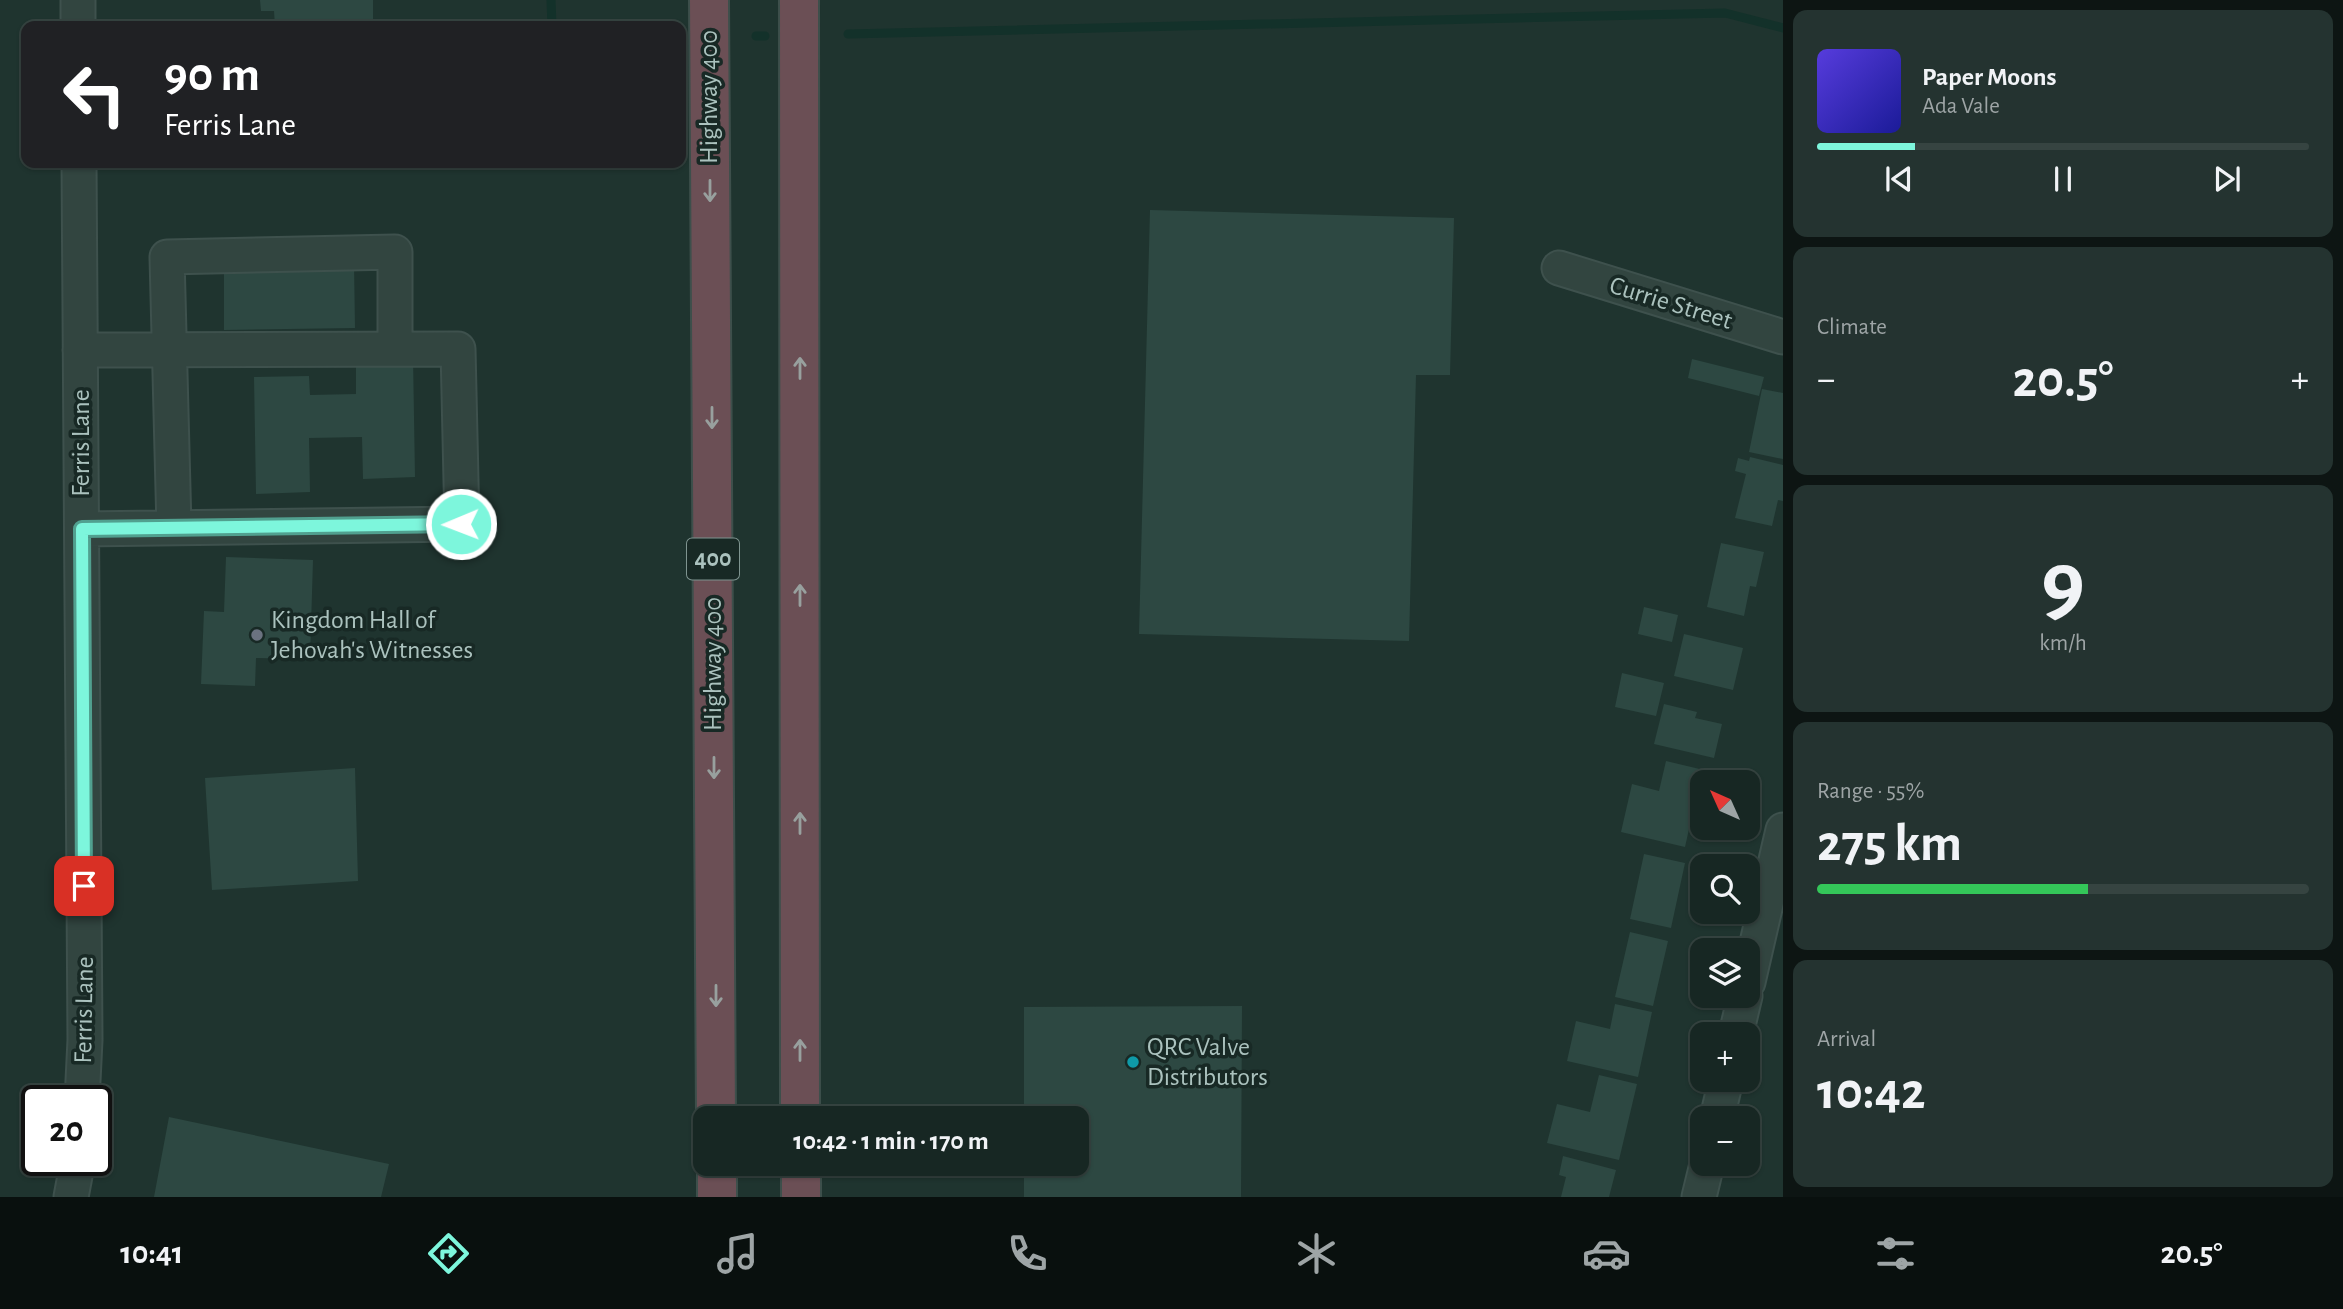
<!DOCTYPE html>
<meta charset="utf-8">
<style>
:root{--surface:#172723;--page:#243330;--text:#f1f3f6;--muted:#9ea5a6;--line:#364441;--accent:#7df6dc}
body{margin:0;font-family:"Alegreya Sans",sans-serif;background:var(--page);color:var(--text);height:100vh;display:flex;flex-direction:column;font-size:26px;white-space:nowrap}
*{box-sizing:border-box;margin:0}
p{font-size:23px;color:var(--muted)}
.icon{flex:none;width:38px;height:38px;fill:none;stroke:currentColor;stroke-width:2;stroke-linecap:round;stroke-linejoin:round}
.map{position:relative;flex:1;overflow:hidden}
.panel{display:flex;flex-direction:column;gap:10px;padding:10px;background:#0d1513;width:560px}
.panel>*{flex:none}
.banner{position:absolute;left:21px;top:21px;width:665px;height:147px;border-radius:14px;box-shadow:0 2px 5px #0004,0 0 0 2px var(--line);background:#202124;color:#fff;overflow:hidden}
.needle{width:46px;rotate:315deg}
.tools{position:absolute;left:1690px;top:770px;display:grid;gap:14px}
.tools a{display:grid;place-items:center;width:70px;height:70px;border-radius:14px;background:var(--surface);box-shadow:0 2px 5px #0004,0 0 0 2px var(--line);font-size:35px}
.speed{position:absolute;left:21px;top:1085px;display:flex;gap:14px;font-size:35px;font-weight:700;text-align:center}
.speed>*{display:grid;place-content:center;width:91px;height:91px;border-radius:50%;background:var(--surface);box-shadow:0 2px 5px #0004,0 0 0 2px var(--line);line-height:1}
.speed .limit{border:4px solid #111;border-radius:10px;background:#fff;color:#111}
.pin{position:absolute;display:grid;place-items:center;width:60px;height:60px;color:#fff;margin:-30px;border-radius:14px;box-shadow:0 4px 10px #0006}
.me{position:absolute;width:77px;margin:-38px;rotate:269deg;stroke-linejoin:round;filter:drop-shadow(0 0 5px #0008)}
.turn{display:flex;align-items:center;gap:24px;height:147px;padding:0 28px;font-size:32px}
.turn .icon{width:91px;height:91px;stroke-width:2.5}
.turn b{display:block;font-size:49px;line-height:60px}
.big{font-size:52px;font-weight:700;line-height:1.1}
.panel .tile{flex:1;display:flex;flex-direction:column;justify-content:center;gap:10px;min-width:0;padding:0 24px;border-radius:14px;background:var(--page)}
.panel .dial{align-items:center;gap:0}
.dial b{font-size:91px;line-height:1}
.song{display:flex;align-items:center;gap:21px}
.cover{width:84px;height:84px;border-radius:10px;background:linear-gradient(135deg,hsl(250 70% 55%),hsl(240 70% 35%))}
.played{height:7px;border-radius:4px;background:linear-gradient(90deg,var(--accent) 20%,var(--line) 20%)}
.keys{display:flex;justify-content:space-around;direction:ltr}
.heat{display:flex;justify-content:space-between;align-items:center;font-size:38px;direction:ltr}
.charge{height:10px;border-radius:5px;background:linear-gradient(90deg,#34c759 55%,var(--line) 0)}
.trip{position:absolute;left:693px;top:1106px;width:396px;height:70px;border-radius:14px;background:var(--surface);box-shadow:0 2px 5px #0004,0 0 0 2px var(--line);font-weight:700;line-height:70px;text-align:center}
.dock{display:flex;height:112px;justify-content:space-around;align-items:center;background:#09100e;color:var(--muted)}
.dock .icon{width:49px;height:49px}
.dock .on{color:var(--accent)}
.dock b{font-size:32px;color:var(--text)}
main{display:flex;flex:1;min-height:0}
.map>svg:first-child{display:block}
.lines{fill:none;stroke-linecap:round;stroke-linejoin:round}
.stream{stroke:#13312a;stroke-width:9}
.building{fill:#2d4842}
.minor-casing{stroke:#3e514d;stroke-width:37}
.highway-casing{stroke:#3d4f4b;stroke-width:42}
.minor{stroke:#324540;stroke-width:33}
.highway{stroke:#6b4f55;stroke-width:38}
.oneway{stroke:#98a09e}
.route-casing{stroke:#51a08f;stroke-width:18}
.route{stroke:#7df6dc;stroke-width:12}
.worship-dot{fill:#6b7280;stroke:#182925;stroke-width:2.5}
.culture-dot{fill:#0f9aa8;stroke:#182925;stroke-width:2.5}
.labels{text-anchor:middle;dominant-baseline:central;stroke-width:7;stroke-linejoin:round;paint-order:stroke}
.shield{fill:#182925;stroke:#7f9490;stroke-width:2}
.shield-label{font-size:24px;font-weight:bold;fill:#abc2be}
.street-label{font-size:26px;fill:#abc2be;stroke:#182925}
.poi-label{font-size:26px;fill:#abc2be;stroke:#182925;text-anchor:start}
</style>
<main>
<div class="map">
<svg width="1783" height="1197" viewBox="0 0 1783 1197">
<rect width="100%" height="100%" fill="#1f342f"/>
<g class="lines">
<path class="stream" d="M551,0L552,26
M848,34L1725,13L1783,28
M756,36H765"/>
</g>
<path class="building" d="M260,0H373V26H275L274,11H261Z
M1150,210L1454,218L1450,375H1416L1409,641L1139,634Z
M354,263L355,328L224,330V265Z
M413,356L415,477L363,479L362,437L309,438L310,492L256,494L254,377L309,376L310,395L356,394V358Z
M1692,359L1764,377L1759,396L1688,378Z
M1762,389L1783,393V459L1749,452Z
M1750,457L1783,465V501L1778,500L1772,526L1735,518L1746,474L1735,471L1738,458L1749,461Z
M1721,543L1764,552L1756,587L1750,586L1744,616L1707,607Z
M226,557L313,560L310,659L256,658L255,686L201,684L204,611L224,612Z
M1644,607L1678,615L1672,642L1638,634Z
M1684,634L1743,648L1733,690L1674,676Z
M1622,673L1664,683L1656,716L1615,707Z
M1664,704L1697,712L1695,718L1722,724L1714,758L1654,744Z
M1666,761L1708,771L1706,782H1703L1699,812L1693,811L1685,847L1621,832L1632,784L1659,791Z
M355,768L358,881L212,890L205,778Z
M1644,854L1685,863L1671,928L1630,919Z
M1630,932L1668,941L1653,1006L1615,997Z
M1615,1004L1652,1012L1638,1077L1567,1061L1576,1021L1610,1029Z
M1242,1006L1241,1197H1024V1164H1076V1118H1024V1007Z
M1599,1075L1637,1084L1619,1160L1547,1143L1557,1104L1590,1112Z
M169,1117L389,1164L381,1197H154Z
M1563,1156L1616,1170L1609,1197H1561L1566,1177L1559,1175Z"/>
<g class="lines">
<g class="minor-casing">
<path id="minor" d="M78,0V26
M79,163L85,1040L82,1101
M1559,268L1783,337
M80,350L458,349L462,524L82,529
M174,528L167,257L395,252V349
M1748,982L1783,830
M1736,1034L1745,996
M1717,1118L1726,1080
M71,1197L78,1160
M1699,1197L1707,1164"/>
</g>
<g class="highway-casing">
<path id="highway" d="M709,0L716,1118
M799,0L800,1118
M717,1164V1197
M801,1164V1197"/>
</g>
<use href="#minor" class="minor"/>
<use href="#highway" class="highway"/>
</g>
<defs><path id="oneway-shaft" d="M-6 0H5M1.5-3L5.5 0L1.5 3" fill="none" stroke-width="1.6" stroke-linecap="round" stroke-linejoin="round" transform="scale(1.75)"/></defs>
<g class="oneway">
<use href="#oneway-shaft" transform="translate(710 191) rotate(90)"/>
<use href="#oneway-shaft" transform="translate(800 368) rotate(-90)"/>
<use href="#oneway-shaft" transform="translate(712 418) rotate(90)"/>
<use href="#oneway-shaft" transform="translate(800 595) rotate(-90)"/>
<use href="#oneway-shaft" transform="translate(714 768) rotate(90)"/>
<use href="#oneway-shaft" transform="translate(800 823) rotate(-90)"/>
<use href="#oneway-shaft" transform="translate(716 996) rotate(90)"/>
<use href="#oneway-shaft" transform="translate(800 1050) rotate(-90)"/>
</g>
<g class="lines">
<g class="route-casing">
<path id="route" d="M84,886L82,529L461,524"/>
</g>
<use href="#route" class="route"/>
</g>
<circle class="worship-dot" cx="257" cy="635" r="7"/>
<circle class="culture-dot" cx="1133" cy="1062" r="7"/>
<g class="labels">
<rect class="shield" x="687" y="538.5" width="52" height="41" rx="5"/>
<g class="shield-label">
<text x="713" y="559">400</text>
</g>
<g class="street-label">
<text transform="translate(709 97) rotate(-90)">Highway 400</text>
<text transform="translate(1671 303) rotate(17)">Currie Street</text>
<text transform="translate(81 443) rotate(-90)">Ferris Lane</text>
<text transform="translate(713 664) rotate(-90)">Highway 400</text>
<text transform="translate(84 1010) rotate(-89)">Ferris Lane</text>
</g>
<g class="poi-label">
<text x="271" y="620">Kingdom Hall of<tspan x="271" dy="30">Jehovah's Witnesses</tspan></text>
<text x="1147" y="1047">QRC Valve<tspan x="1147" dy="30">Distributors</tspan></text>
</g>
</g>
</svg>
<div class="tools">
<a><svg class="needle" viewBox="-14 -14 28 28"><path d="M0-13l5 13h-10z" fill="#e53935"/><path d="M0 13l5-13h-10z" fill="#9ea5a6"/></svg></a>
<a><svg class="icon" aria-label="search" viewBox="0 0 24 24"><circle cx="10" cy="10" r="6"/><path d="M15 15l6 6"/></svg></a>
<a><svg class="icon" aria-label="layers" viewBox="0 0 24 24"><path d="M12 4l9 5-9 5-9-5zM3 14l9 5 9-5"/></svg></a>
<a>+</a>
<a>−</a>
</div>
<div class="speed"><div class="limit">20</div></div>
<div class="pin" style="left:84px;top:886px;background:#d93025"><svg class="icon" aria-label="arrive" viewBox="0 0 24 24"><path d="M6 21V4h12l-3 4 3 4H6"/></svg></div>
<svg class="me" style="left:461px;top:524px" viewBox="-20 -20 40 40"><circle r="17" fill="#7df6dc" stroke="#fff" stroke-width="3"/><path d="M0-11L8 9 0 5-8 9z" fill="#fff"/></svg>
<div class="trip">10:42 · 1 min · 170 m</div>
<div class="banner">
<div class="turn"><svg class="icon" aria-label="left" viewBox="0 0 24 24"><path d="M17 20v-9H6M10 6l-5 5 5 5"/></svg><div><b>90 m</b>Ferris Lane</div></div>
</div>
</div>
<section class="panel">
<div class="tile">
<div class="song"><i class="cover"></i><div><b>Paper Moons</b><p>Ada Vale</p></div></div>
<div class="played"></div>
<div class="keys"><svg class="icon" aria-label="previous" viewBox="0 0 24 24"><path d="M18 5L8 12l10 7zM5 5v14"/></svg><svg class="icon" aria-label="pause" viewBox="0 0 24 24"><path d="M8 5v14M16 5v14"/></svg><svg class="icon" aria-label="next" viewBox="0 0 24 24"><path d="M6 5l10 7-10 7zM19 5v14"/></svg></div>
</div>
<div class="tile"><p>Climate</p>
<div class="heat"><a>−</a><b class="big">20.5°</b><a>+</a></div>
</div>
<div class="tile dial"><b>9</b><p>km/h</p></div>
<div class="tile"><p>Range · 55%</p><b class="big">275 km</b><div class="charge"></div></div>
<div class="tile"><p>Arrival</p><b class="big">10:42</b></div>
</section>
</main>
<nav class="dock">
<b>10:41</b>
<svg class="icon on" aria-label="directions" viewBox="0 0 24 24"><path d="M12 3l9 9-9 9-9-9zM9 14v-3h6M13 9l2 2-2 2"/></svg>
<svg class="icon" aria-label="music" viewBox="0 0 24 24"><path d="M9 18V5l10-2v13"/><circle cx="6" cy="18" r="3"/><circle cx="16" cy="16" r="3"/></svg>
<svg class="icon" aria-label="phone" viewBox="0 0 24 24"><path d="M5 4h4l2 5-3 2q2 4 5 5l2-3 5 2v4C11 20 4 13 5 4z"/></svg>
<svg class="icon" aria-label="climate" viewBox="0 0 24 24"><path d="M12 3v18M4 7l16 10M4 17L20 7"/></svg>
<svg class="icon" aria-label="car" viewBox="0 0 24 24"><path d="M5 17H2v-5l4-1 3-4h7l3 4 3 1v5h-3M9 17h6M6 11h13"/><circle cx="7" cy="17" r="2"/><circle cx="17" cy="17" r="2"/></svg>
<svg class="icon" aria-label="filters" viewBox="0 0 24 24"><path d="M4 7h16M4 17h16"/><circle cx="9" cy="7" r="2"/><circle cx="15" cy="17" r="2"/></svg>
<b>20.5°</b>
</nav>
